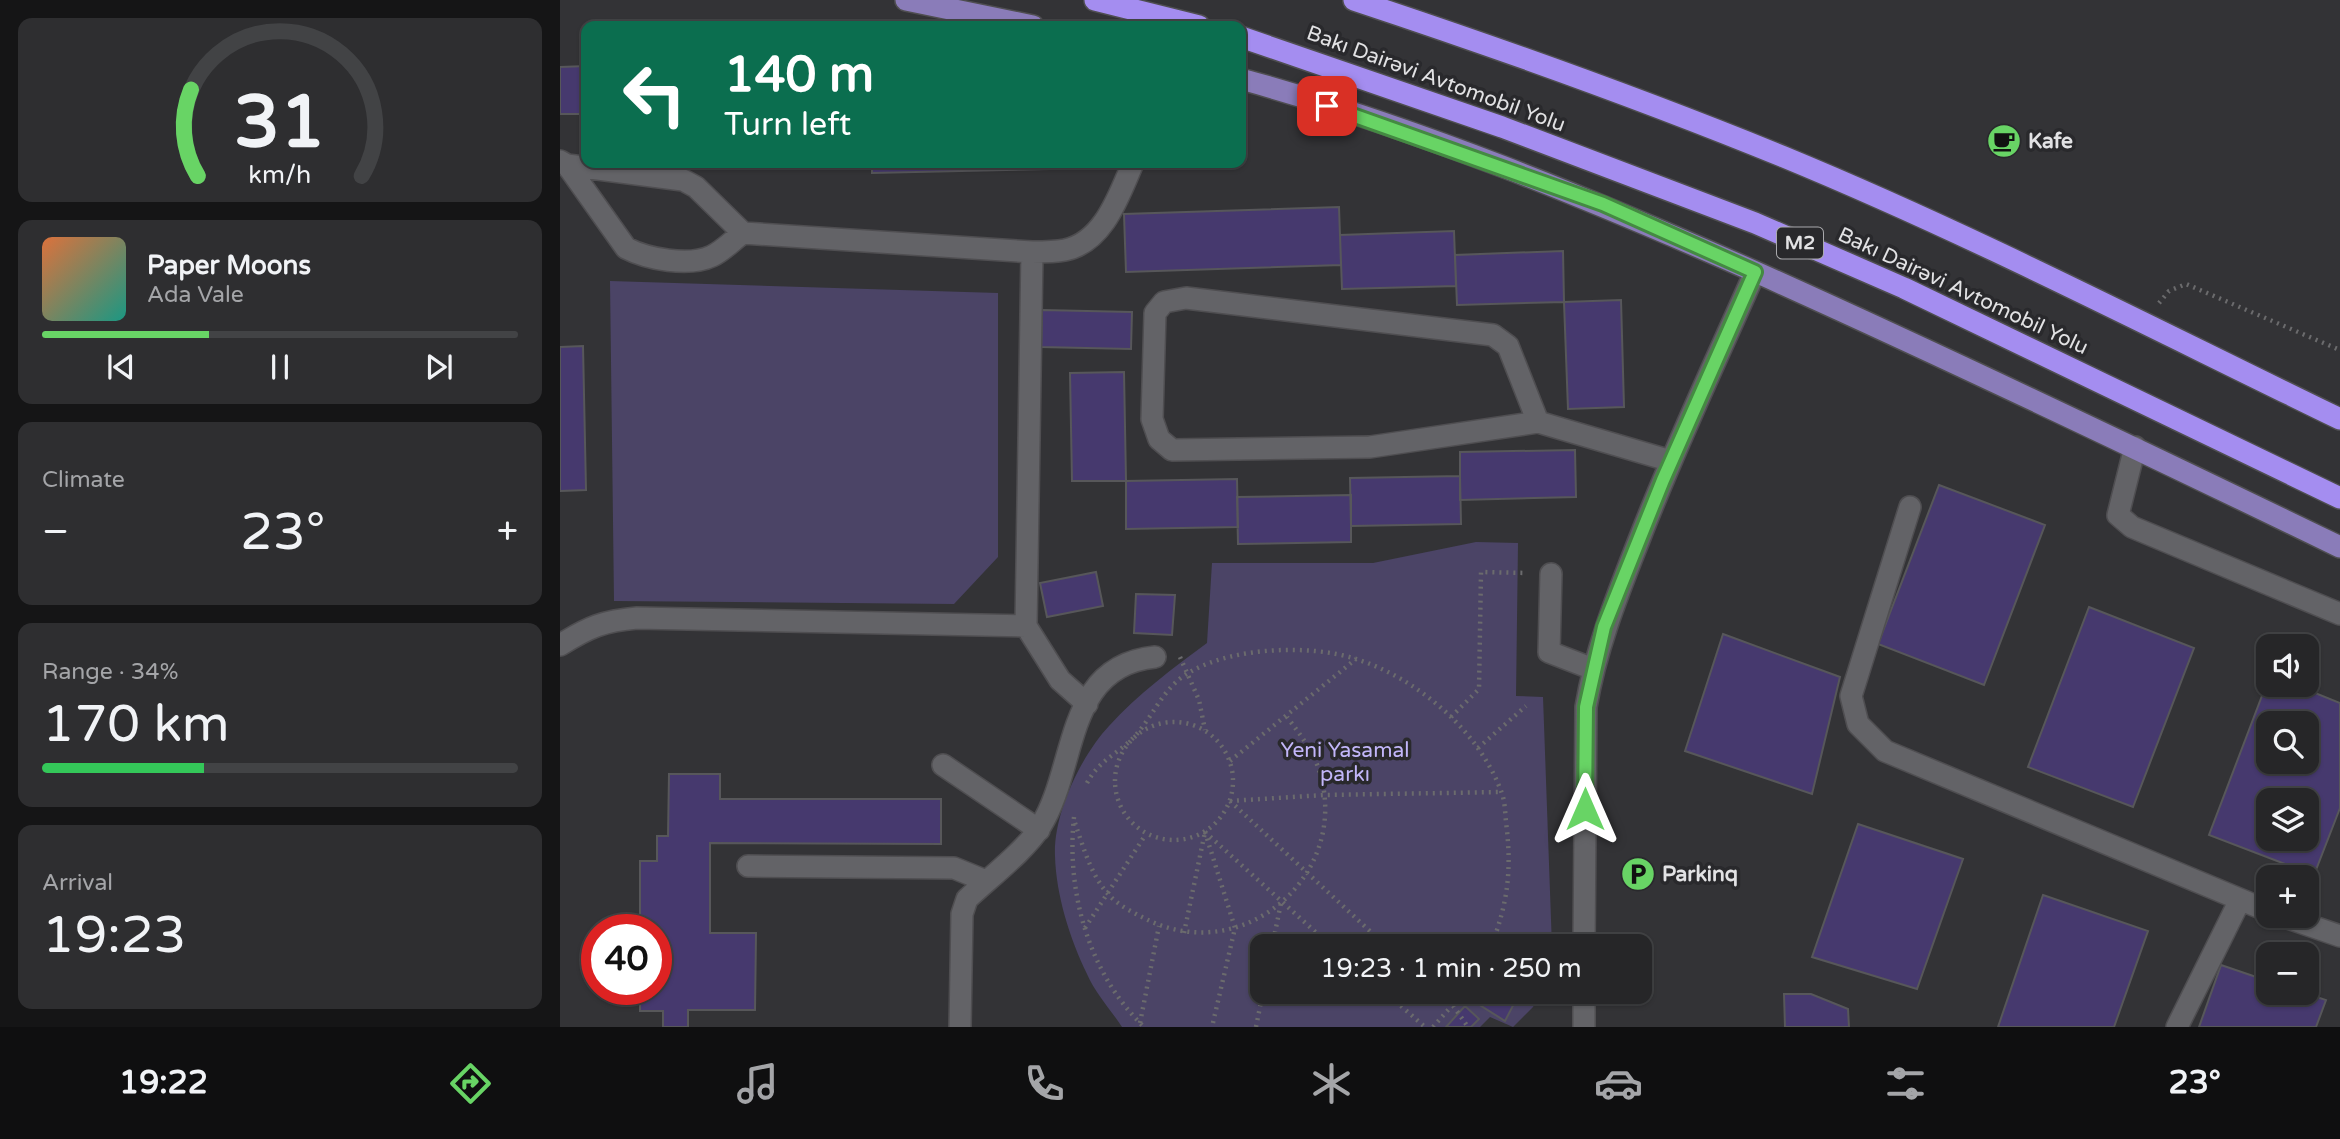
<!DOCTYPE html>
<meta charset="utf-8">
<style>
:root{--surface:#262628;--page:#2e2e30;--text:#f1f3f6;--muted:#a4a5a8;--line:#424345;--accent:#68d465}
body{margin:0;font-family:"Varela Round",sans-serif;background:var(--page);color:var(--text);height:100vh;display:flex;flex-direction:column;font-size:26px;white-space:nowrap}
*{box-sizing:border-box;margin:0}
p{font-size:23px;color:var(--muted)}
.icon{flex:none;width:38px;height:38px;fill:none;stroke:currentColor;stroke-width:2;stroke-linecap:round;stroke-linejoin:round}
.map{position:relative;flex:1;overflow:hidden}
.sheet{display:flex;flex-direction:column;gap:18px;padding:18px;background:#151516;width:560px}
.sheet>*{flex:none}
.top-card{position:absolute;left:21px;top:21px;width:665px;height:147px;border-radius:14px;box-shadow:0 2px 5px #0004,0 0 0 2px var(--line);background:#0b6e4f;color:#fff;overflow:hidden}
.fabs{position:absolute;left:1696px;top:634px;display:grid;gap:14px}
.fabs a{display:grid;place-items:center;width:63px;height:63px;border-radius:14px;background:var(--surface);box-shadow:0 2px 5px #0004,0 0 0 2px var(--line);font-size:35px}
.speed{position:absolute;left:21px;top:914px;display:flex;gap:14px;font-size:35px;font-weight:700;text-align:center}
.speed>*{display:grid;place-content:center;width:91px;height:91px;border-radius:50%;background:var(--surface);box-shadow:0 2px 5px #0004,0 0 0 2px var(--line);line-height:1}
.speed .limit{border:10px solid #d22;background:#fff;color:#111}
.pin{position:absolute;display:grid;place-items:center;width:60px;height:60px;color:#fff;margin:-30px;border-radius:14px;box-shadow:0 4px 10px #0006}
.me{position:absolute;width:77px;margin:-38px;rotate:0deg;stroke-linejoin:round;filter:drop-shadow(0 0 5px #0008)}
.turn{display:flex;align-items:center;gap:24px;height:147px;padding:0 28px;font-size:32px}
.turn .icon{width:91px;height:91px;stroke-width:2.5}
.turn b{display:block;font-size:49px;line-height:60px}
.big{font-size:52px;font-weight:600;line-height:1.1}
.sheet .tile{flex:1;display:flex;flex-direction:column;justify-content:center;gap:10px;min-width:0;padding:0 24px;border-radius:14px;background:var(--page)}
.sheet .dial{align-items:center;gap:0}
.dial svg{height:182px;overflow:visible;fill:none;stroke:var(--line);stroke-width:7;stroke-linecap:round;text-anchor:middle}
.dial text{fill:var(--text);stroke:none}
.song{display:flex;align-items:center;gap:21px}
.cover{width:84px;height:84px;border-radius:10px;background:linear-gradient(135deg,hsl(20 70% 55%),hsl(170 70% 35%))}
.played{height:7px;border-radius:4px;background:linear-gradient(90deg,var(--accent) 35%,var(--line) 35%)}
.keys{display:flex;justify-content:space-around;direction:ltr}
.heat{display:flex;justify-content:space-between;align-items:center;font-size:38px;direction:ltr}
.charge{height:10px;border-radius:5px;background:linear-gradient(90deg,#34c759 34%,var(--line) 0)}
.trip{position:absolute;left:690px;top:934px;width:402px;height:70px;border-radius:14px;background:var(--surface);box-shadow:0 2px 5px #0004,0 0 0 2px var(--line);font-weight:600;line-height:70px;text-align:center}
.tab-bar{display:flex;height:112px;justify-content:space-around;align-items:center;background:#0f0f10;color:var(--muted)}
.tab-bar .icon{width:49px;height:49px}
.tab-bar .selected{color:var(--accent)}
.tab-bar b{font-size:32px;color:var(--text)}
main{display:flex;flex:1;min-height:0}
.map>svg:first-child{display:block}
.green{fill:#4b4466}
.building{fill:#46396e;stroke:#57575a;stroke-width:2;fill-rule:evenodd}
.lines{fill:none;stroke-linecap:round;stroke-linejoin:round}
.minor-casing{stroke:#4f4e51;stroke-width:24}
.major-casing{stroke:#4f4e51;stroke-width:24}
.highway-casing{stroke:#4f4e51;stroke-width:24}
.path{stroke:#6b6b6d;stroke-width:4.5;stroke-dasharray:2 5;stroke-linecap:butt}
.minor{stroke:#636367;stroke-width:21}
.major{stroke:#8a7cb9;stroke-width:21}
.highway{stroke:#a48df0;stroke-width:21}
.route-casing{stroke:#448a42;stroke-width:18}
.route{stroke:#68d465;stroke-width:12}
.labels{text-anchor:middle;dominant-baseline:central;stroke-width:7;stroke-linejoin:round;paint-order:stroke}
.shield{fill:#29292c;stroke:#aaaaad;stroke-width:2}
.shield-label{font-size:19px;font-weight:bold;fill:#e2e2e4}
.street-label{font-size:21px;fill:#e2e2e4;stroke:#29292c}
.poi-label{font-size:21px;font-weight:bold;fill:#e2e2e4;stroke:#29292c;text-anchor:start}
.park-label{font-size:21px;fill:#c2b6f9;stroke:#29292c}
</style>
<main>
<section class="sheet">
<div class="tile dial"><svg viewBox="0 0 100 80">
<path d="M14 69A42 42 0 1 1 86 69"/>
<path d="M14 69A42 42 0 0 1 11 31" stroke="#68d465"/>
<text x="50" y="56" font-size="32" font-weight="700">31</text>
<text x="50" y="72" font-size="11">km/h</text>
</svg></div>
<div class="tile">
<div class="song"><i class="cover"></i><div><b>Paper Moons</b><p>Ada Vale</p></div></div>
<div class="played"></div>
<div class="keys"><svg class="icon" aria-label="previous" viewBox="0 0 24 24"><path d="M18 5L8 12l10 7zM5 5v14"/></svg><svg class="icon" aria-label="pause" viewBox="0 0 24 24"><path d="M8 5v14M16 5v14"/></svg><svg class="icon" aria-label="next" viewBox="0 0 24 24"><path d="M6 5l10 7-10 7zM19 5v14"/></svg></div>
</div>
<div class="tile"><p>Climate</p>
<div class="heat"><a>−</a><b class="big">23°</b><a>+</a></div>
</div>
<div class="tile"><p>Range · 34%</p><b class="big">170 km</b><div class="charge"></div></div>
<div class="tile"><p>Arrival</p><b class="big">19:23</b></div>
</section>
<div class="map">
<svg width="1780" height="1027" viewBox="0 0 1780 1027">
<rect width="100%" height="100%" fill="#333336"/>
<path class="green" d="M50,281L438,293V557L394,604L54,601Z
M916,542L958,543L956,696L983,697L992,947H702V992H981L973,1007L953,1027L930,1017L920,1027H562C551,1010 535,993 527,974C510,939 496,895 495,856C493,814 521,756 549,726C578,694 613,668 647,643L652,563H813Z"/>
<path class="building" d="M26,66V114H0V67Z
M312,163H534V168L312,173Z
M779,207L781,265L566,272L564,214Z
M894,231L896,286L782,289L780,235Z
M1003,251L1004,302L897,305L895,255Z
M1061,300L1064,407L1008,409L1004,302Z
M482,310L572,312L571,349L481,347Z
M23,346L26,490L0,491V347Z
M564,372L566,481H512L510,373Z
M1015,450L1016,497L900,500V452Z
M900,476L901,524L791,526L790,478Z
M677,479L678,527L566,529V481Z
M1379,485L1485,525L1424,685L1318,644Z
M791,495V542L678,544L677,497Z
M536,572L543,606L487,617L480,583Z
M576,594L615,595L612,635L574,633Z
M1529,607L1634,648L1573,807L1468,767Z
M1163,634L1280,677L1252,794L1125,751Z
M1708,680V684H1733L1780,703V808L1754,875L1649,835ZM1708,723H1746V761H1708ZM1708,800H1746V838H1708Z
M109,774H160V799H381V844L150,843V933H196L195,1010H128V1027H103V1011H80V989H96V929H80V861H97V836H108Z
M1298,824L1403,859L1357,989L1252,957Z
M1483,895L1588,931L1554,1027H1438Z
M942,940L970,946V947H940Z
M1661,965L1708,981V992H1742L1766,1000L1756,1027H1639Z
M919,992H960L945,1021L915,1002Z
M1224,994H1251L1288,1009L1289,1027H1225Z
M905,1006L919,1019L911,1027H886Z"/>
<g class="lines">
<g class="minor-casing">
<path id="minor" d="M0,161L7,165L66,248C87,259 129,267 152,256C163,251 173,240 183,233L472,252
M7,165L123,180L136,187L183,233
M978,422L948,346L933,335L626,298L604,302L595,313L592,419L599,439L612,450L810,447L978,422L1111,461
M1575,447L1558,515L1572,527L1780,614
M1350,507L1291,696L1298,724L1325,751L1708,911
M991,574L989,652L1033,669
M466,626L500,680L527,704
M0,645C29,627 43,621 77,618L466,626L472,252C483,252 495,252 505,250C544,242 559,195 573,163
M383,765L479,830
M188,866L394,868L426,881
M1719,915L1780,936
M1024,947L1026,707C1036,648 1057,596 1079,540C1114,449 1156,361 1195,272
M400,1027L402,914L407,899C427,880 467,849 480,827C518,768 503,666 595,657
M1024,1027V992
M1617,1027L1679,902"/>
</g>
<g class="major-casing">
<path id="major" d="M346,0L473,26
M681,79C859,128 1030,199 1198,273C1394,361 1586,453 1780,547"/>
</g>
<g class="highway-casing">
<path id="highway" d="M535,0L639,26
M794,0C939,48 1082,99 1224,157C1413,235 1596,330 1780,419
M681,37L942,127L1195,223L1344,288L1780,498"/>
</g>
<path class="path" d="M1599,303L1609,291L1626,284L1780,350
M620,657L639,700L645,730
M891,717L919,689L921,572L967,573
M555 781a59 59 0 1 1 118 0a59 59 0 1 1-118 0Z
M918,748L966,706
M670,761L796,659
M527,783C540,759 558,754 575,736C594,715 604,686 630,672C673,647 750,644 796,659C857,678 919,731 941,791C945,800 945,812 946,822C952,870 948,902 931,947
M670,801L764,795L942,792
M670,801L827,947
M514,817C506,892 529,974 584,1027
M515,823C523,846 531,876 549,895C558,905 572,912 584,918C683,970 795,873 758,767C751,748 739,733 727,717
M645,832L675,928L652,1027
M645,832L772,947
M525,928L586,834
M624,933L645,832
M712,947L721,903
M825,992L865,1027
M877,992L894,1007L908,1027
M580,1023L599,926
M696,1027L703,992
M873,1027L904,992"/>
<use href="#minor" class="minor"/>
<use href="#major" class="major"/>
<use href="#highway" class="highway"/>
</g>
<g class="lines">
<g class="route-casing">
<path id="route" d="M767,106L1043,204L1195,272L1103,480L1044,627L1026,707L1025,809"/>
</g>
<use href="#route" class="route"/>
</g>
<defs>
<g id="cafe-disc" transform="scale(1.75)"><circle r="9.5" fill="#68d465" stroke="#29292c"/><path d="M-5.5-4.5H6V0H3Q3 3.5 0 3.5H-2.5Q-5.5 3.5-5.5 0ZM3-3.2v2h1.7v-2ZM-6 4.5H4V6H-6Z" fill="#111"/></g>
<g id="parking-disc" transform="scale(1.75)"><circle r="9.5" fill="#68d465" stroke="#29292c"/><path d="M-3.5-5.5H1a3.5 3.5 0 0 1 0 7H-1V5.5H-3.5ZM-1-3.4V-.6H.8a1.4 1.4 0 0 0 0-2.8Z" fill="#111"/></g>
</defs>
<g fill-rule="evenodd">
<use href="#cafe-disc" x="1444" y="141"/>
<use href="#parking-disc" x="1078" y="874"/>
</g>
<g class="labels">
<rect class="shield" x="1217" y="227.5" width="46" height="31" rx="5"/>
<g class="shield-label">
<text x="1240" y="243">M2</text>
</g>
<g class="street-label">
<text transform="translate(876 79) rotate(20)">Bakı Dairəvi Avtomobil Yolu</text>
<text transform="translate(1403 291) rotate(25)">Bakı Dairəvi Avtomobil Yolu</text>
</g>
<g class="poi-label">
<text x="1468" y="141">Kafe</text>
<text x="1102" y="874">Parkinq</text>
</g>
<g class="park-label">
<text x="785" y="750">Yeni Yasamal<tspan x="785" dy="24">parkı</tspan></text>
</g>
</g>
</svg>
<div class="fabs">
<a><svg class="icon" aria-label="sound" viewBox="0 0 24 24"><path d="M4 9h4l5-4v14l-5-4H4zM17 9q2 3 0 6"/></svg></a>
<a><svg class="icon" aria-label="search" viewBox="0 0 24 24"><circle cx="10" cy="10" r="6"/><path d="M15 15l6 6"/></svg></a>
<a><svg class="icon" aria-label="layers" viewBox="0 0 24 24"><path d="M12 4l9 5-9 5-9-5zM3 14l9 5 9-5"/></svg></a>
<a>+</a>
<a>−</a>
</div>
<div class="speed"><div class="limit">40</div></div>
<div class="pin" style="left:767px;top:106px;background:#d93025"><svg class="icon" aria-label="arrive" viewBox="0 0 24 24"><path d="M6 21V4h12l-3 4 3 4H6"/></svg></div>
<svg class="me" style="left:1025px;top:809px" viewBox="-20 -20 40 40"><path d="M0-17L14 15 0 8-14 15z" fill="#68d465" stroke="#fff" stroke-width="4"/></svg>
<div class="trip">19:23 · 1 min · 250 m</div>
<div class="top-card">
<div class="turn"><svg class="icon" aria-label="left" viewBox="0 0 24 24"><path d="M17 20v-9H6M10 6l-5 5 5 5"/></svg><div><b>140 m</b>Turn left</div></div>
</div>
</div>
</main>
<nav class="tab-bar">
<b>19:22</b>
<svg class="icon selected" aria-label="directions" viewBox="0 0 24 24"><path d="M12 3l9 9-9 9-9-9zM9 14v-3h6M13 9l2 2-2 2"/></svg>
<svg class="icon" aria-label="music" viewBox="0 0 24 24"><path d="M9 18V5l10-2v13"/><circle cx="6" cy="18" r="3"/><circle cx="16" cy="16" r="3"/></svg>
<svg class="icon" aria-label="phone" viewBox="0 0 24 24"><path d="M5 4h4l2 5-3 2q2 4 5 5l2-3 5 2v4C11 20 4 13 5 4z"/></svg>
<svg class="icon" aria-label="climate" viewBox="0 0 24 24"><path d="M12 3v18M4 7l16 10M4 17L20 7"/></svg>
<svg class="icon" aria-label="car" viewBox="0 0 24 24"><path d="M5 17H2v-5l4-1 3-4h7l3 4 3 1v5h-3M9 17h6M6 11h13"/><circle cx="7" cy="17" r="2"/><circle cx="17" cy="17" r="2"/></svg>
<svg class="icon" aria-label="filters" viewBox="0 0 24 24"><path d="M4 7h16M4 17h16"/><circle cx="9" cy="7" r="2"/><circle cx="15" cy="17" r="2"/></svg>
<b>23°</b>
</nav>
